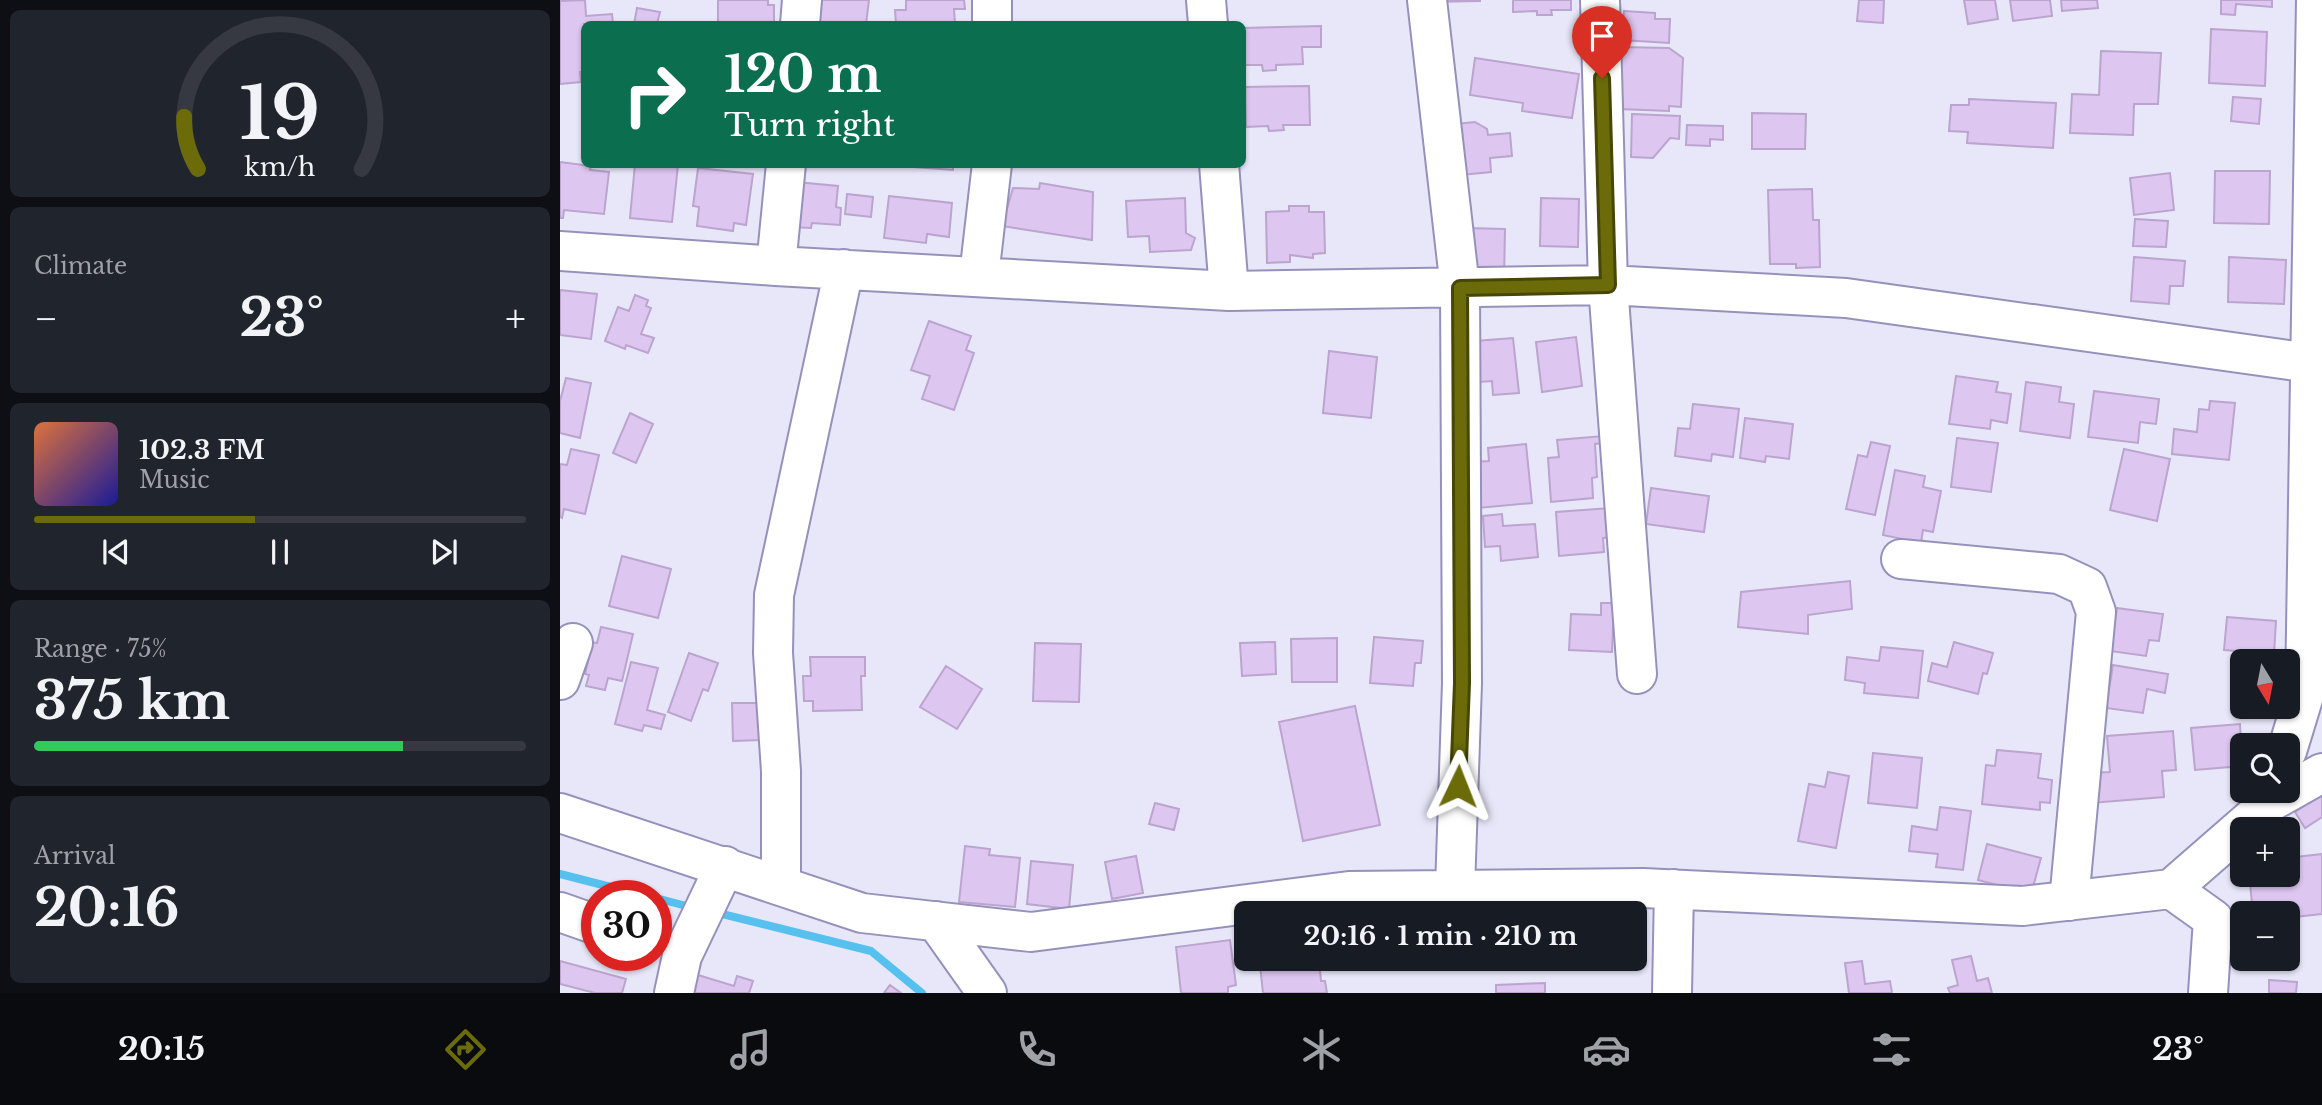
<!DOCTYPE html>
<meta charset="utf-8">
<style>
:root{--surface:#171b24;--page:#20242c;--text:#f1f3f6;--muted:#9ea1a6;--line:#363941;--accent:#6b6b0a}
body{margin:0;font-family:"Libre Baskerville",serif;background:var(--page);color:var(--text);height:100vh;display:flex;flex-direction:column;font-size:26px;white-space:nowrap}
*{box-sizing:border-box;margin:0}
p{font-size:23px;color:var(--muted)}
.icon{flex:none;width:38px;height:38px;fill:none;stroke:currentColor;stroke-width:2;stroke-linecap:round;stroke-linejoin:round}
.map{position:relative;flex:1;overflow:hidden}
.details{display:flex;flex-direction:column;gap:10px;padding:10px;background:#0d0f14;width:560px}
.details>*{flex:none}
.hud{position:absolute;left:21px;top:21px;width:665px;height:147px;border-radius:10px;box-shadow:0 2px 5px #0004;background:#0b6e4f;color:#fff;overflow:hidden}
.needle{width:46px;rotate:170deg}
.controls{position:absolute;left:1670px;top:649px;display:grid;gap:14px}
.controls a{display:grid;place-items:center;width:70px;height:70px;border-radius:10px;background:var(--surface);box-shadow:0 2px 5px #0004;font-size:35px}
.speed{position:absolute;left:21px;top:880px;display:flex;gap:14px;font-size:35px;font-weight:700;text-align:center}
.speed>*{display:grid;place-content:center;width:91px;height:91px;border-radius:50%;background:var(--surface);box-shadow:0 2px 5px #0004;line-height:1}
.speed .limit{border:10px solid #d22;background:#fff;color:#111}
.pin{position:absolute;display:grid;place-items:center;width:60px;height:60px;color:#fff;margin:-72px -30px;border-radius:50% 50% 50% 0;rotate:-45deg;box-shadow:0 0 7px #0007}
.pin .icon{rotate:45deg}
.me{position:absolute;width:77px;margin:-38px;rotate:2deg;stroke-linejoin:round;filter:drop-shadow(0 0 5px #0008)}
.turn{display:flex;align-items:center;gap:24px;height:147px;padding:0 28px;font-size:32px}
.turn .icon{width:91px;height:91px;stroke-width:2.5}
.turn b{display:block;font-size:49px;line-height:60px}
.big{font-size:52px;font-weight:800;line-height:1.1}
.details .widget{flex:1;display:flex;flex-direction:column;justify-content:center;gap:10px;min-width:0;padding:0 24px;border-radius:10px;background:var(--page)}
.details .dial{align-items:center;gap:0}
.dial svg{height:182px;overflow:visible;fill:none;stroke:var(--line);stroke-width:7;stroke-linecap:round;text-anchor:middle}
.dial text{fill:var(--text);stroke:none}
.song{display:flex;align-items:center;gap:21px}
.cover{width:84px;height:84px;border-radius:10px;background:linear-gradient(135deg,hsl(20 70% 55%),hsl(240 70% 35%))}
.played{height:7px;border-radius:4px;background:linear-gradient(90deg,var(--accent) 45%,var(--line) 45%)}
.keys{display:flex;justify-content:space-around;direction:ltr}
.heat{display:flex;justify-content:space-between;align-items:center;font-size:38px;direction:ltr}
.charge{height:10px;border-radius:5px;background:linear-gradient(90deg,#34c759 75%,var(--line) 0)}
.trip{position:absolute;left:674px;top:901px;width:413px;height:70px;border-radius:10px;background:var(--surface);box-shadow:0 2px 5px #0004;font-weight:800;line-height:70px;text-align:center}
.menu{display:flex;height:112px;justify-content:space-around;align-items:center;background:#090b0e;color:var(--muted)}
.menu .icon{width:49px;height:49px}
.menu .active{color:var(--accent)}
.menu b{font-size:32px;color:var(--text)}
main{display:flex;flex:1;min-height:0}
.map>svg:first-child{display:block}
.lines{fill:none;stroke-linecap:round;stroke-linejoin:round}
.stream{stroke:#56c0ee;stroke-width:8}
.building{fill:#ddc6f0;stroke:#bba4cd;stroke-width:2}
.minor-casing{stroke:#9691bb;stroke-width:42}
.minor{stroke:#fff;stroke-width:38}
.route-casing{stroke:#464606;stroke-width:18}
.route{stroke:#6b6b0a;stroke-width:12}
</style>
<main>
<section class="details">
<div class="widget dial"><svg viewBox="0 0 100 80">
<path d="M14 69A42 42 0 1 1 86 69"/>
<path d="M14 69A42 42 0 0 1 8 46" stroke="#6b6b0a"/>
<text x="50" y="56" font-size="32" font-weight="700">19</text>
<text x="50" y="72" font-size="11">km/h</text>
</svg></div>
<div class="widget"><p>Climate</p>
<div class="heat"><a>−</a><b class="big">23°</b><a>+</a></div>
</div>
<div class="widget">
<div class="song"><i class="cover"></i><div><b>102.3 FM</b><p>Music</p></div></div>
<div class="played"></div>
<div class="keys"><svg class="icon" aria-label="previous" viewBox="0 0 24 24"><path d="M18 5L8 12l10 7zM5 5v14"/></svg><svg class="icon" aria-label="pause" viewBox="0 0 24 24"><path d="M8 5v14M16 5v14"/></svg><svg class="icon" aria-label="next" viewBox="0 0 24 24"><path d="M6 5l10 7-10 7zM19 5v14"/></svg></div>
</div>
<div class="widget"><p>Range · 75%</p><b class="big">375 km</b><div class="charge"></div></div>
<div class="widget"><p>Arrival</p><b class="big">20:16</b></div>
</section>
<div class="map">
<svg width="1762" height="993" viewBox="0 0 1762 993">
<rect width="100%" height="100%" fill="#e8e7f9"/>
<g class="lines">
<path class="stream" d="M0,874L86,896
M96,898L134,908
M154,912L311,951L362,993"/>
</g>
<path class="building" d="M25,0L26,16L52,14L53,24H24V72H20L21,82L0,84V1Z
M158,0H208V5H214V24H158Z
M246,0H309L306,24H244Z
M346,0H404L405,9H394L395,24H336L335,10H346Z
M871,0H920V1L871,2Z
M953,0H1011V10H991L992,15H977V11L953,12Z
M1299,0H1324L1323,23L1297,21Z
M1404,0H1435L1438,19L1408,24Z
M1450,0H1490L1492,16L1453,21Z
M1501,0H1537L1538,8L1502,11Z
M1661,0H1712V7L1676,4L1675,15L1661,14Z
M77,8L100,12L97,24H74Z
M1064,11L1095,13V19H1110L1109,43L1062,40Z
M761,26V47H742L743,64L716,65V70L703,71L702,65H683L682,28Z
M1651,29L1707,32L1705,86L1649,83Z
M1061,47L1109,48L1123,58L1121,107L1109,106V111L1059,109Z
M1541,51L1601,53L1598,104H1574L1573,135L1510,133L1512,94L1539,95Z
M915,58L1019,74L1012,118L962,111L963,103L910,95Z
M749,86L750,125H723L724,130L709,131L708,126L686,127L685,87Z
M1673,97L1701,99L1699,124L1671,121Z
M1409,99L1496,103L1493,148L1407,143L1408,132L1389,131L1391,105H1409Z
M1192,113L1246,114L1245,149H1192Z
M1072,114L1120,116L1119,139L1110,138L1093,158L1071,157Z
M915,122L927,129L928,135L950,133L952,156L930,158L931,172L891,176L886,125Z
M1127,125L1163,126V140L1150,139V146L1126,145Z
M0,162L31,166L30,170L49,172L44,214L4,210L3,218H0Z
M75,164L118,165L112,222L70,218Z
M354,164H393V170L354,167Z
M138,168L193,174L186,225L174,223L173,231L137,226L139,207L133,206Z
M1655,171H1710L1709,224L1654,223Z
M1610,173L1614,210L1574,215L1570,178Z
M236,182L278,186L276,207L281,208L280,225L252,223L251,228L231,227Z
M480,183L533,192L532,240L442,226L453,188L479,189Z
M1252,189L1253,220H1259L1260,267L1236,268V264H1210L1208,190Z
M287,194L313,197L311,217L285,214Z
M329,196L392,203L389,237L367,234L366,243L324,238Z
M625,198L626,233L635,238L631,250L590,252L589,236L568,237L566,201Z
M981,198L1019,199L1018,247L980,246Z
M729,206H749V212H764L765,253L753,254V258L730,255V262L707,263L706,212L729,211Z
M1575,219L1608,221L1606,247L1573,246Z
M906,228L945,229L944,279H905Z
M1574,257L1625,261L1623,286H1610L1609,304L1571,301Z
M1669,257L1726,260L1724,304L1668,302Z
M0,290L37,294L31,339L0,335Z
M75,295L88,300L86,306L91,308L81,334L94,338L88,353L66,345L65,349L45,341L58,307L69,311Z
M369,321L411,336L406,350L414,353L394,410L362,399L370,376L351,370Z
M1016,337L1022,386L982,392L976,342Z
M953,338L959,393L933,395L932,381L919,382L915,341Z
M769,351L817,357L811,418L763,413Z
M1396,376L1438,382L1436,392L1451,394L1447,423L1431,420L1430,429L1389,424Z
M6,378L31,383L20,438L0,433V401Z
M1466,382L1501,387L1499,402L1514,404L1510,438L1460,431Z
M1534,391L1599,399L1596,424L1580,422L1578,443L1528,437Z
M1650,401L1675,403L1669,460L1612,454L1614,429L1637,432L1639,409L1649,410Z
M1133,404L1179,409L1173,457L1152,454L1151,461L1115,456L1118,428L1130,429Z
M70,413L93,424L76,463L53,453Z
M1185,418L1233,424L1229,459L1206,456L1205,462L1180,458Z
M1043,436V443L1035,444L1037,477L1032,478L1033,498L991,502L988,458L999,457L997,440Z
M1397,438L1438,443L1431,492L1391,487Z
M1311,442L1330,446L1315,515L1286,509L1298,455L1307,457Z
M966,444L972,503L918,508L913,462L929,461L928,448Z
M11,449L39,455L25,514L4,509L2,518L0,517V464L7,465Z
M1564,449L1610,459L1597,521L1550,510Z
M1335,470L1365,476L1363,487L1381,491L1373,532L1363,530L1361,543L1323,535Z
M1091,488L1149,496L1144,532L1086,524Z
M1050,508L1053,537L1043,538L1044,552L999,556L996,512Z
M942,514L943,526L975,524L978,557L941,561L940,546L925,547L923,516Z
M62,556L111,569L98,618L49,606Z
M1290,581L1292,609L1248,615V634L1178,627L1181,592Z
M1041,603H1054L1052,652L1009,650L1011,614L1041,615Z
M1557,608L1603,614L1599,641L1589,640L1586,656L1550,651Z
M1667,617L1716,621L1714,654L1664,650Z
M41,627L73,634L62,681L48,678L45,690L26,686L29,675L25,674L29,657L21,656L24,641L37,643Z
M814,637L863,641L861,663H855L853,686L810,683Z
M777,638V682H732L731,639Z
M715,642L716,674L682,676L680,643Z
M1394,642L1433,653L1427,674L1423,673L1418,694L1368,681L1372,663L1387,667Z
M475,643L521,644L519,702L473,701Z
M1321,647L1363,651L1358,698L1304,693L1305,683L1285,680L1287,657L1319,661Z
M129,653L158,663L148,691L143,689L131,721L108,712Z
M250,657H305V676H301L302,710L253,711V701H244L243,676H251Z
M71,662L98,668L87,710L105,715L101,729L84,725L82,731L55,724Z
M1553,665L1608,674L1605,693L1587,689L1583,713L1546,708Z
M386,666L422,689L397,729L360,707Z
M172,703H199L200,740L173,741Z
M795,706L820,825L743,841L719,722Z
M1680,724L1682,766L1635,770L1631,728Z
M1613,731L1616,770L1602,771L1604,797L1531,803L1529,773L1550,772L1547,736Z
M1437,750L1481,754L1478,778L1492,780L1490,803L1480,802V810L1422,804L1426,765L1435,766Z
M1313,753L1362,758L1357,808L1308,803Z
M1268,772L1289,776L1276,848L1238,841L1249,784L1265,787Z
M1762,794V817L1745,828L1735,812Z
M595,803L619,809L614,830L589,824Z
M1380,807L1411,811L1403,870L1376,867L1378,854L1349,851L1352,826L1377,830Z
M1427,844L1481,858L1471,894L1418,880Z
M405,846L430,849L429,855L460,858L455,907L399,902Z
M1762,854V914L1727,918V914H1693L1690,883L1697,882L1696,875H1727V858Z
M576,856L583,893L552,899L545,862Z
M471,861L513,865L509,909L467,904Z
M670,940L676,985L668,987V993H621L616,947Z
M1411,956L1417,981L1428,978L1432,993H1390L1388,988L1398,985L1392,960Z
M759,959L761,981H765L767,993H703L700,965Z
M0,961L66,979L62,993H35L0,984Z
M1302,961L1305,984L1330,981L1332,993H1289L1285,963Z
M138,975L174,986L177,976L193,981L189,993H132Z
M1709,980L1737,982L1736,993H1709Z
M985,983V993H936V985Z
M330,985L341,993H324Z"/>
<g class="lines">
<g class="minor-casing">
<path id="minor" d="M432,0V24
M646,0L648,24
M867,0L900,288L902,683L895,889
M1040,0L1048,285L1077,674
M240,24L242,0
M659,164L669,291
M0,251L216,266L669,291L1048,285L1286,298L1750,363
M216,266L226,164
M419,276L432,164
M1341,559L1499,574L1527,587L1536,612L1509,901
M0,680L13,643
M1727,751L1745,692L1756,0
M1712,801L1762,773
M0,813L302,913L471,932L789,891L1083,888L1463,906L1611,889L1712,801L1715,791
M221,885V771L213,653L214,595L284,269
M1611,889L1653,919L1648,993
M0,912L37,925
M376,921L427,993
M114,993L122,956L165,866
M1112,993L1114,889"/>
</g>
<use href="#minor" class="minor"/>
</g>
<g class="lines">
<g class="route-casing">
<path id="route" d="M898,786L902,683L900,288L1048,285L1042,78"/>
</g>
<use href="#route" class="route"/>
</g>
</svg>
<div class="controls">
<a><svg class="needle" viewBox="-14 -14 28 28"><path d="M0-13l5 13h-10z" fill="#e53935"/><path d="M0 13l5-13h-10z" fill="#9ea1a6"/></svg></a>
<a><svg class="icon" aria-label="search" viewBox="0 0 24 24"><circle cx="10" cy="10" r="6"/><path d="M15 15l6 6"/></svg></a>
<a>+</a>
<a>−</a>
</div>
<div class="speed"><div class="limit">30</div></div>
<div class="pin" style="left:1042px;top:78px;background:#d93025"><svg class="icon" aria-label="arrive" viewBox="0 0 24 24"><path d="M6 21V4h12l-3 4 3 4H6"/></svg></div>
<svg class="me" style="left:898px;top:786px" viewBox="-20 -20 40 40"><path d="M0-17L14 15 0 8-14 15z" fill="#6b6b0a" stroke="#fff" stroke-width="4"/></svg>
<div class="trip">20:16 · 1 min · 210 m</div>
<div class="hud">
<div class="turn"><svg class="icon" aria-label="right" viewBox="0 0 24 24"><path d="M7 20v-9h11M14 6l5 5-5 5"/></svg><div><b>120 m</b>Turn right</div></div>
</div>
</div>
</main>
<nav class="menu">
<b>20:15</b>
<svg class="icon active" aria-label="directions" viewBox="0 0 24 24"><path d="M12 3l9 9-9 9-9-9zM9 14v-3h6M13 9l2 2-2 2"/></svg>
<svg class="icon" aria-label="music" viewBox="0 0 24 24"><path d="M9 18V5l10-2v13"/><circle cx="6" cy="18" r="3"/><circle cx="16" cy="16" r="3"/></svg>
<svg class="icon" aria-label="phone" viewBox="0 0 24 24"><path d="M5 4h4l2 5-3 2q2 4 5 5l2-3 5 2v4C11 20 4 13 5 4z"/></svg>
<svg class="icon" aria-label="climate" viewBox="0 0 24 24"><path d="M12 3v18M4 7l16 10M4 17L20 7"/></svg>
<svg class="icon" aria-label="car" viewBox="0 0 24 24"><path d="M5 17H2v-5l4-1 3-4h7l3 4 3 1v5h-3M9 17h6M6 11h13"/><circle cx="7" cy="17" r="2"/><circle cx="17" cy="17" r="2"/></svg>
<svg class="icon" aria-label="filters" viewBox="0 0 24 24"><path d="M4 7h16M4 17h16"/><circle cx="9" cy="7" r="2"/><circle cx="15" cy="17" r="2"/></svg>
<b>23°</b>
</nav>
